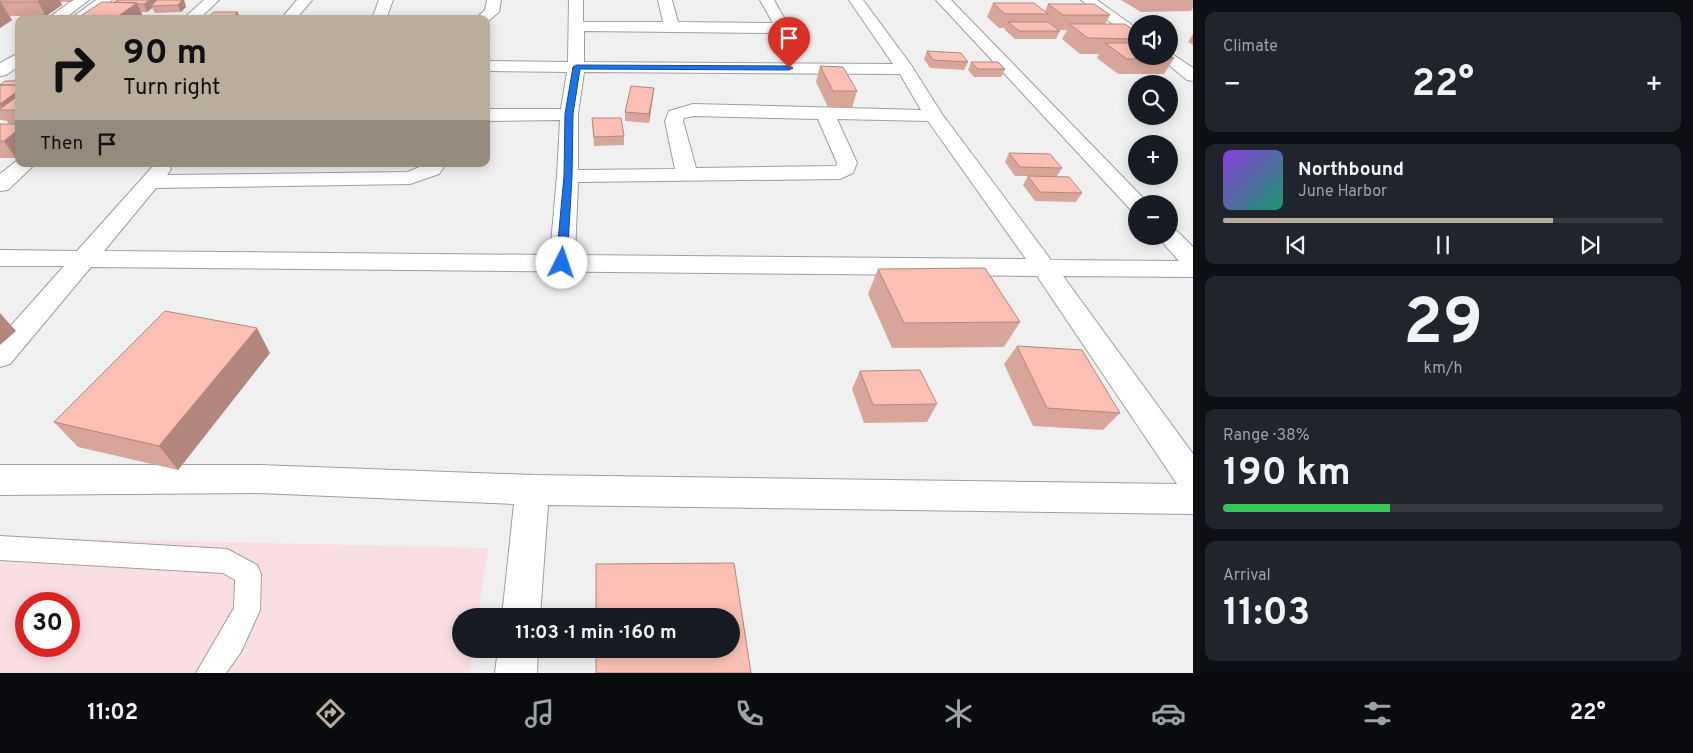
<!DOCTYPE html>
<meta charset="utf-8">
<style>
:root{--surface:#171b24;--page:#20242c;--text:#f1f3f6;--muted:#9ea1a6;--line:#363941;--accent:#bbad9c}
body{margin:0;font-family:Overpass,sans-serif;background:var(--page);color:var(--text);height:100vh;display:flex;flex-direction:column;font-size:19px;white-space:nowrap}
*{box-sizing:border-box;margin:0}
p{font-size:16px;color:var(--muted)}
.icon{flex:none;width:28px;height:28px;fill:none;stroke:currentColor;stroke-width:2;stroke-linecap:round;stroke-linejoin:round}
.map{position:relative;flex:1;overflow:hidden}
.side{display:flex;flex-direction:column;gap:12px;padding:12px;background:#0d0f14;width:500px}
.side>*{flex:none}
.top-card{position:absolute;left:15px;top:15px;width:475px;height:152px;border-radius:10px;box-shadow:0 2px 12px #0003;background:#bbad9c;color:#111;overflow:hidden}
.fabs{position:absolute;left:1128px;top:15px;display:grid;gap:10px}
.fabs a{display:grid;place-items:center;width:50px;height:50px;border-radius:50%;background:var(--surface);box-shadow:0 2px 12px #0003;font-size:25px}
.speed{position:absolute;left:15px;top:592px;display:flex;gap:10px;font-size:25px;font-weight:700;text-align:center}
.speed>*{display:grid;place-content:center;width:65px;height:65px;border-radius:50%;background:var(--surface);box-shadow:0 2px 12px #0003;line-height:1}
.speed .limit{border:8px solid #d22;background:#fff;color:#111}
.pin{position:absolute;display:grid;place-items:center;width:42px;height:42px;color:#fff;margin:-51px -21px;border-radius:50% 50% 50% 0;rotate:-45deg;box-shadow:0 0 5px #0007}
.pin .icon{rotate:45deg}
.me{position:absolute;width:55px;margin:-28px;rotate:4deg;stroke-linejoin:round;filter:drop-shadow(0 0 4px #0008)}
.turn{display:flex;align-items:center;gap:18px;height:105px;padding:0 25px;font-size:22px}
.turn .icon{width:65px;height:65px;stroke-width:2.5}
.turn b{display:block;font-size:35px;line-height:42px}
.then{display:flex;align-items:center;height:48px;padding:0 25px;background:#0003;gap:10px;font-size:19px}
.big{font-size:38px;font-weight:700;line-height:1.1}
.side .card{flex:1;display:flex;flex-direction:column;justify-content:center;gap:8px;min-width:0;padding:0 18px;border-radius:10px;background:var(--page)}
.side .dial{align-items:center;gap:0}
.dial b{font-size:65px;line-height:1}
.song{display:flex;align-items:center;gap:15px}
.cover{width:60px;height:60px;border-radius:8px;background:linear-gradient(135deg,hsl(270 70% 55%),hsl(160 70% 35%))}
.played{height:5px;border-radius:2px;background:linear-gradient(90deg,var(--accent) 75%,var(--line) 75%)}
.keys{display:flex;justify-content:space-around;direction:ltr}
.heat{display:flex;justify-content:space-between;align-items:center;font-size:28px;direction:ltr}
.charge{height:8px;border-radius:4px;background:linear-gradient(90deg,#34c759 38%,var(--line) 0)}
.trip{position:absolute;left:452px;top:608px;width:288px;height:50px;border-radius:25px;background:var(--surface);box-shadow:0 2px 12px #0003;font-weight:700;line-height:50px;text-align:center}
.tabs{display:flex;height:80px;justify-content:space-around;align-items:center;background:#090b0e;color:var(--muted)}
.tabs .icon{width:35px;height:35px}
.tabs .on{color:var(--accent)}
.tabs b{font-size:22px;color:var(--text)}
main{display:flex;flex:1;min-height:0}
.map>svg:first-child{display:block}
.education{fill:#fadfe2;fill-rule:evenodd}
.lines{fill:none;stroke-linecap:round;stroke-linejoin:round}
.lane-casing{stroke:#9d9e9f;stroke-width:2}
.street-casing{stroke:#9d9e9f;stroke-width:2}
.lane{fill:#fff;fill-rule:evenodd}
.street{fill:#fff;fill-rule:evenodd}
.wall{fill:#d8a59a}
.shaded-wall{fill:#b0867d}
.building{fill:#fbc0b3;stroke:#b0867d}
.route{fill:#1a73e8;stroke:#114b97}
</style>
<main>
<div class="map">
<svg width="1193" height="673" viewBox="0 0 1193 673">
<rect width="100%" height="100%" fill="#f0f0f1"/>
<path class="education" d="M0,537L488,548L478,616H461V649H473L470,673H0ZM26,604H69V646H26Z"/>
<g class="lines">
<g class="lane-casing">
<path id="lane" d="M0,536L227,549L257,565L261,574L260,610L241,652L226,673H196L234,608L235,580L223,573L0,560Z"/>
</g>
<g class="street-casing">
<path id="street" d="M73,0H89L64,19H47Z
M96,0H112L87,19H70Z
M204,0H219L199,19H183Z
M297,0H312L296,19H281Z
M379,0H393L386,19H372Z
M487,0H501L499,12L487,22L486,19H475L485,10Z
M569,0H583V22H663L658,0H672L678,22L773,23L760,0H774L788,25L781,31L776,33L584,31V62L893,64L849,0H863L911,65L942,114L1051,260L1179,261L1157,236H1169V229L1177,231L1193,247V277L1063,276L1193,454V514L548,505L540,616H502L514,504L259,493L0,495V465H259L532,475L1177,484L1037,276L91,267L10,364L0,367V338L64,266H0V250L77,251L154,165H168L171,169L167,175L408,172L426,164H446L439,174L410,184L156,188L104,251L550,255L557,176L560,120L486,121V109H561L567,72L486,71V61L568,62ZM584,72L900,74L921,110L693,104L669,111L665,121L675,169L578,170V114ZM694,116L818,119L837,163L836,166L696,168L683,121L684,118ZM837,119L928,121L1026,259L575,255L578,182L840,179L853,173L857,163Z
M936,0H951L1149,204H1136V210L1130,209Z
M1081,0H1097L1136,28V40L1131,38Z
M1169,52L1193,68V81L1187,80L1158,56H1169Z
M19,53V66L6,75L0,76V63Z
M19,159V164H35L8,190L0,191V174Z
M498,649H538L537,673H495Z"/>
</g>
<use href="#lane" class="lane"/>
<use href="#street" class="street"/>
</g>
<path class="wall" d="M0,0H74L71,2H61L62,5L46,16H9L12,20L0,28Z
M118,0H184L186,7L181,12L155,13L152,8L147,12H141L143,17L114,2Z
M1121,0H1193V8L1191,11L1141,12Z
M993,3L1045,11L1048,4L1110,15L1105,24L1136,32V56L1174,58L1164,74H1118L1097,58L1099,54H1080L1062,39L1067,30H1058L1060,31L1056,39H1015L1005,30V28H999L987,17Z
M1193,34V45L1188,42Z
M927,51L968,62L964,70L930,68L924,59Z
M971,62L1005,69L1001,77H974L968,70Z
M820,66L857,91L852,108L828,107L816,82Z
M19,77V156L16,158H0V124H9L7,121L0,120V85L14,81Z
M654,88L653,96L649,123L625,121V112Z
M592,118L624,136V145L594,146Z
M1009,153L1062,168L1057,176L1082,193L1076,202L1035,201L1023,185L1028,176H1015L1005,162Z
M878,269L1020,322L1004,347L892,348L868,294Z
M1017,346L1120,413L1103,430L1033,426L1004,364Z
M270,353L178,470L78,447L54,422Z
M860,371L937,404L927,422L864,423L852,389Z"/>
<path class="shaded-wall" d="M40,0H59L62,5L46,16L38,2Z
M150,0H159L151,6L152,8L147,12L144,4Z
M182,0H184L186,7L181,12L178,5Z
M0,1L12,20L0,28Z
M137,3L143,17L141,19H114Z
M238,12L240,19H230Z
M654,88L653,96L649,123V114Z
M19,90V110H3L0,104Z
M19,129V156L16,158L4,141Z
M0,313L16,331L0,345Z
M257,328L270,353L178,470L159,446Z"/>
<path class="building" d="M0,0H40L38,2H0Z
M118,0H150L144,4H137V3L114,2Z
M157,0H182L178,5L151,6Z
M102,2L137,3L114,19H76Z
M993,3H1034L1048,14H1005Z
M1048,4H1094L1110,15H1063Z
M214,12H238L230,19H206Z
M1008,22H1048L1060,31H1019Z
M1069,24H1125L1136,32V39L1088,38Z
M1105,43H1136V56H1169V55L1174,58L1127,59Z
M927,51L961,53L968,62L933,60Z
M971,62H998L1005,69H978Z
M820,66L843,67L857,91H833Z
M19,77V85H0L5,81H14Z
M0,85H19V90L0,104Z
M631,86L654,88L649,114L625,112Z
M19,95V110H0V109Z
M592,118H621L624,136L594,137Z
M0,124H19V129L4,141H0Z
M1009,153L1050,154L1062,168L1020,167Z
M1028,176L1069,177L1082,193L1040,192Z
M985,268L1020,322L904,323L878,269Z
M165,311L257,328L159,446L54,422Z
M1017,346L1082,350L1120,413L1047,408Z
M920,370L937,404L873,405L860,371Z
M734,563L751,673H596V649H731V616H596V564Z"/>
<path class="route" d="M576,65L789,66L793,68L789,70L580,69L573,114L572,176L567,263L562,266L556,263L564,176L565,114L573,67Z"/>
</svg>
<div class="fabs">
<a><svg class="icon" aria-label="sound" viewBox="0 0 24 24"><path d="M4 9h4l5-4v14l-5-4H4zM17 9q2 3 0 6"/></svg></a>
<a><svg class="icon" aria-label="search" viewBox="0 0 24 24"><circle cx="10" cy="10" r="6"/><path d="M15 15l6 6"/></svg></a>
<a>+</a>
<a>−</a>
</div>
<div class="speed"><div class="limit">30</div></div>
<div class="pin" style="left:789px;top:68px;background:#d93025"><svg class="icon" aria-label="arrive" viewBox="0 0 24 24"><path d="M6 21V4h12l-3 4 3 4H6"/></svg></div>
<svg class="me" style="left:562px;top:263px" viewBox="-20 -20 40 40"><circle r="19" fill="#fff"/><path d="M0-13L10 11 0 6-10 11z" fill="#1a73e8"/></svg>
<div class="trip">11:03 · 1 min · 160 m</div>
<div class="top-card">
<div class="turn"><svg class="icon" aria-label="right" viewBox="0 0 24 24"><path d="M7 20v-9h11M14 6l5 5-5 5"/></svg><div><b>90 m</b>Turn right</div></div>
<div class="then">Then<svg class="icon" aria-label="arrive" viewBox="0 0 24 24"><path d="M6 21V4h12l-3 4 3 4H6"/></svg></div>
</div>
</div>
<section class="side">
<div class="card"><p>Climate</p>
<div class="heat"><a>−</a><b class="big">22°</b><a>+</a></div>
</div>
<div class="card">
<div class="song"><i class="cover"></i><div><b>Northbound</b><p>June Harbor</p></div></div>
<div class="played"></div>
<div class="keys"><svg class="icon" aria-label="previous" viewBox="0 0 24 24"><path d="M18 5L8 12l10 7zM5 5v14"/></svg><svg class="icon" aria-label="pause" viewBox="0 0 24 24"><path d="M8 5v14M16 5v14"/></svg><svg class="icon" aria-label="next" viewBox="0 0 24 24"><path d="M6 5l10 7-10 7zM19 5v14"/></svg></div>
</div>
<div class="card dial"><b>29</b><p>km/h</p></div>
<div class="card"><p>Range · 38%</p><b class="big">190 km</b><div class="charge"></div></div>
<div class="card"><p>Arrival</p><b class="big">11:03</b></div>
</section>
</main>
<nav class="tabs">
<b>11:02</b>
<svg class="icon on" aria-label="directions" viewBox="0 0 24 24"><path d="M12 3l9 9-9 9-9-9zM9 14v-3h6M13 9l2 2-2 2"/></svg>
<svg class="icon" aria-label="music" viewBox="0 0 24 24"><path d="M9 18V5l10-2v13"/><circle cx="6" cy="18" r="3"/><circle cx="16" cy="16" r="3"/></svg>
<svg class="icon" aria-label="phone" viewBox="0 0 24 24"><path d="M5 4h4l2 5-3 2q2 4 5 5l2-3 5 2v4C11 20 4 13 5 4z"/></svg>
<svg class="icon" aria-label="climate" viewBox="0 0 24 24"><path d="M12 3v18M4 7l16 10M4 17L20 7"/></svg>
<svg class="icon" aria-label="car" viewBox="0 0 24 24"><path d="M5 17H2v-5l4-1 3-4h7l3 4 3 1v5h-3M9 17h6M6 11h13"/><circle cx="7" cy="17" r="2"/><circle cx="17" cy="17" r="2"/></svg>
<svg class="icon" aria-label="filters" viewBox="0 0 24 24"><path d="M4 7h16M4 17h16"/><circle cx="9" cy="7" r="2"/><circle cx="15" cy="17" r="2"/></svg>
<b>22°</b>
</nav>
